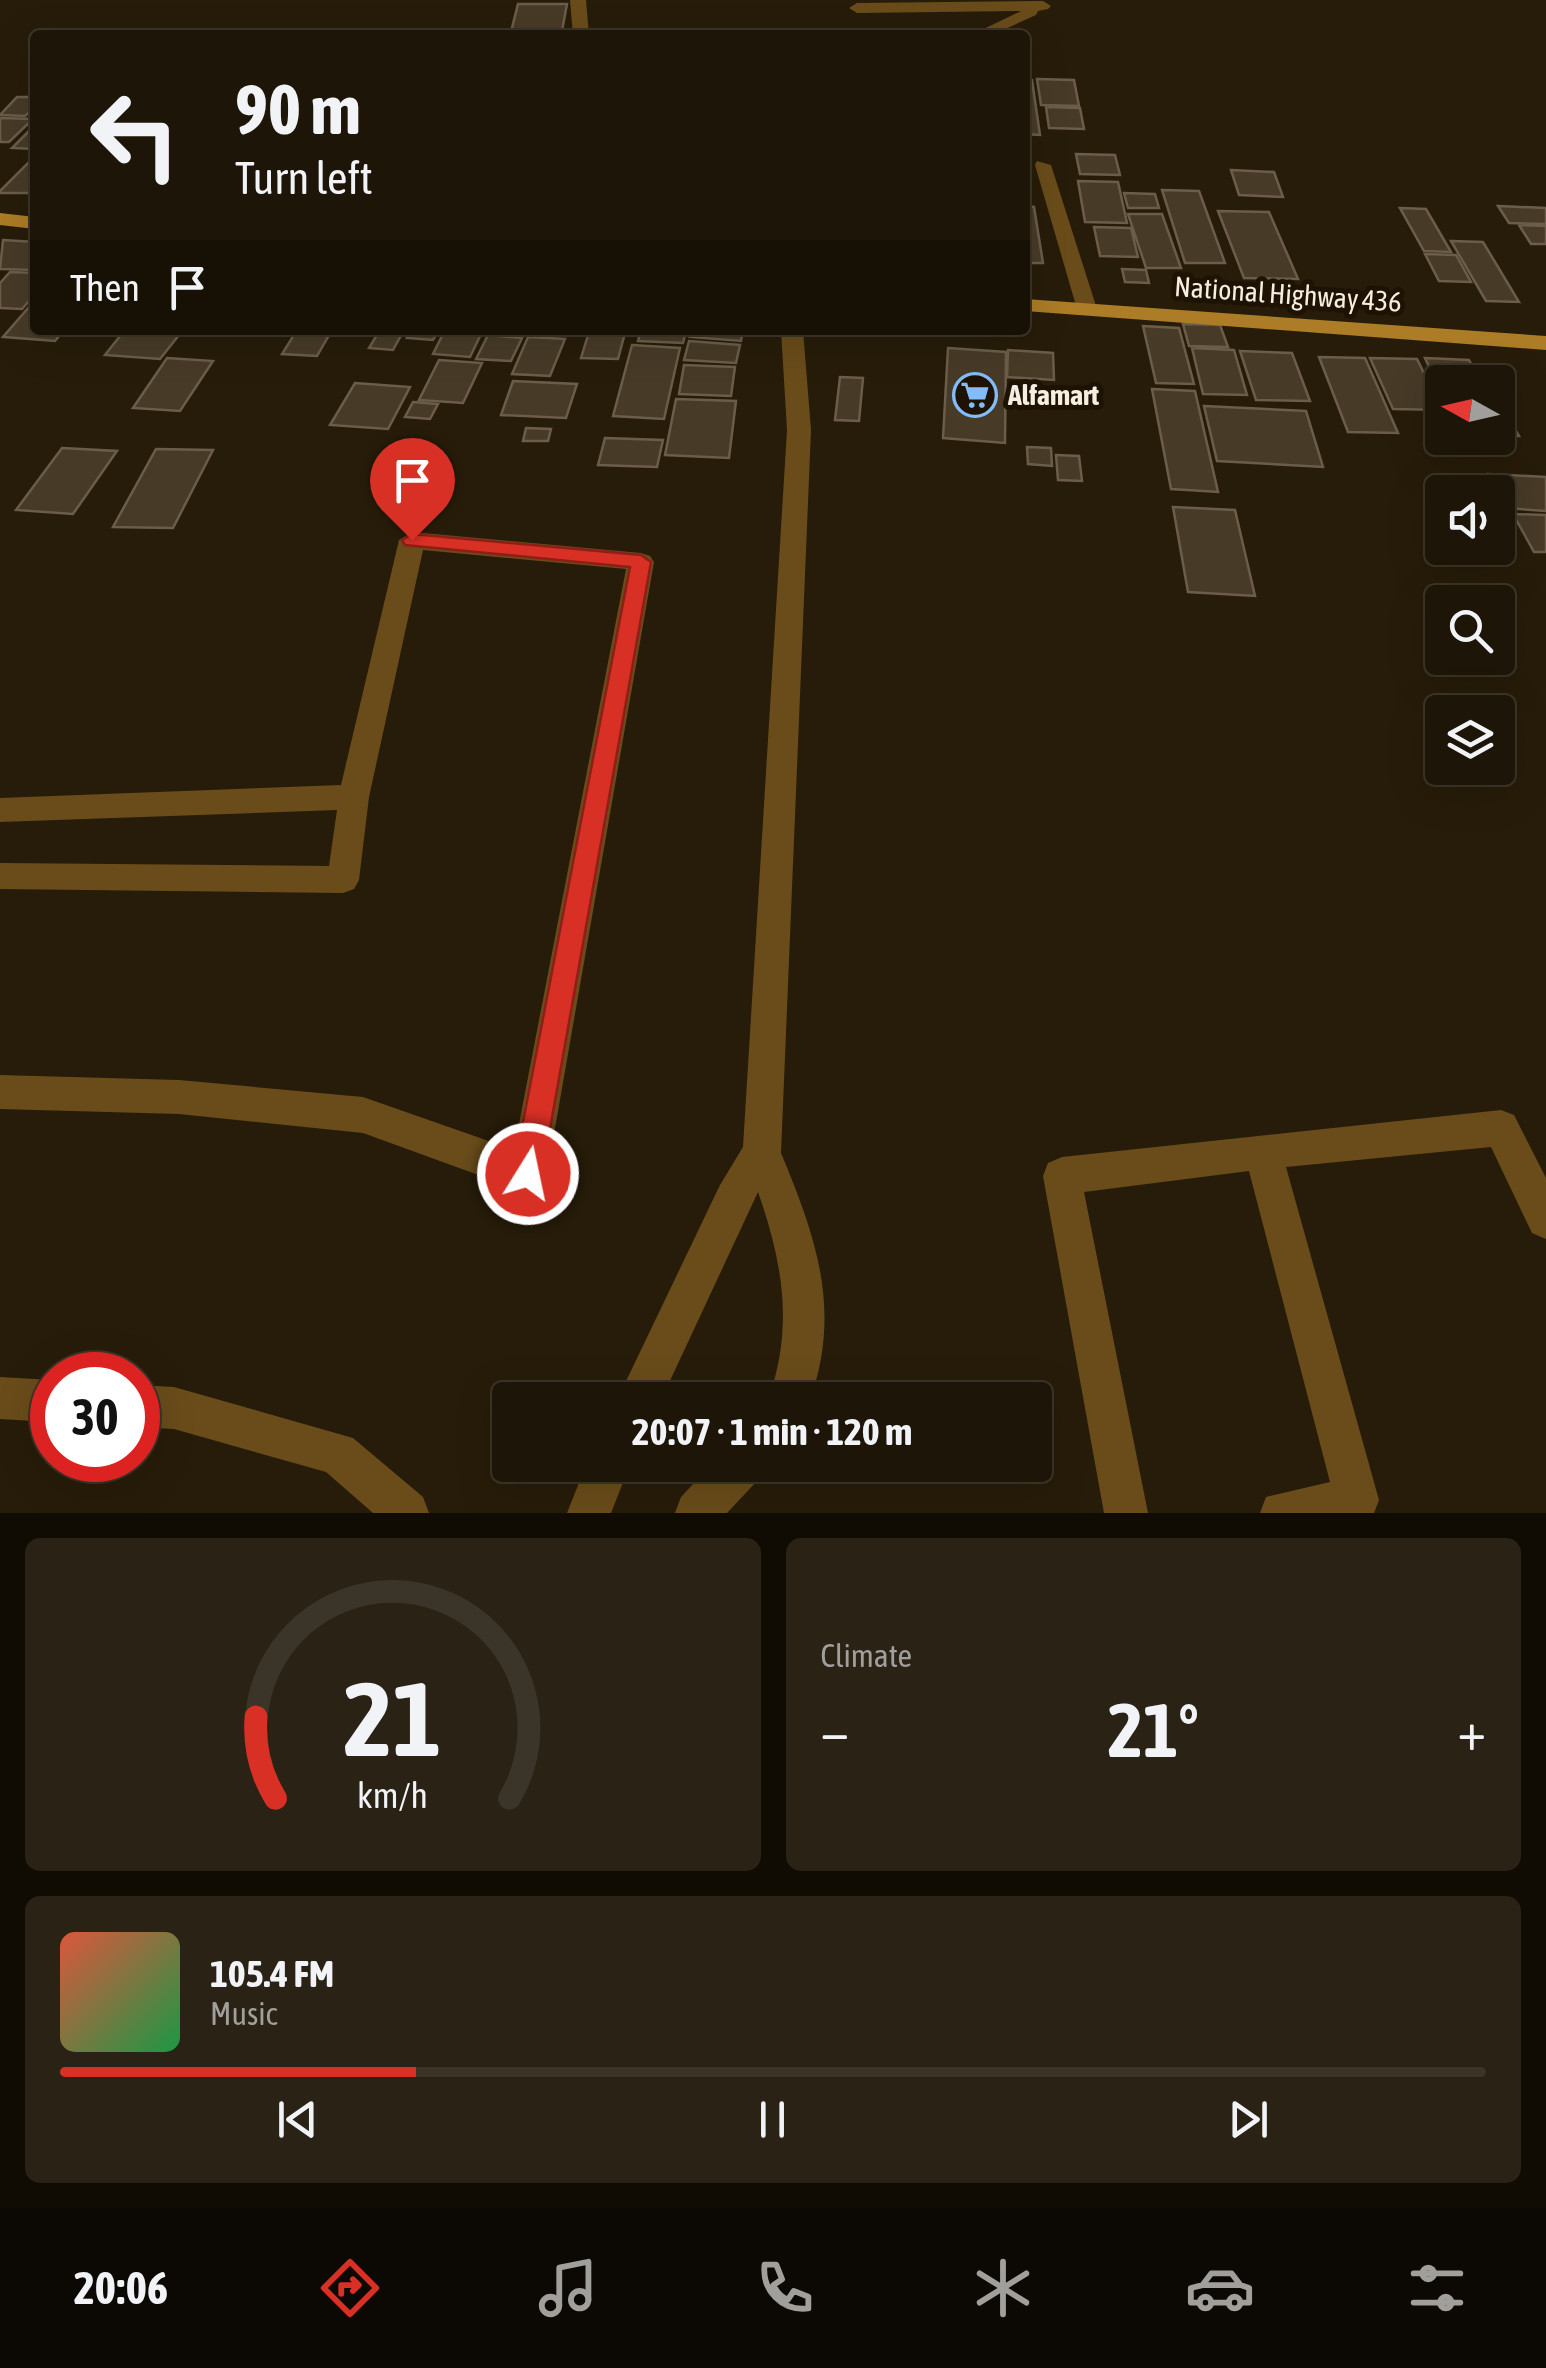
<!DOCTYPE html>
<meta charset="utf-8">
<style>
:root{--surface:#1d1507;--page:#2a2215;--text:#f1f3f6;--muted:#a09f9b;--line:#3b3428;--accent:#d93025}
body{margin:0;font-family:"Asap Condensed",sans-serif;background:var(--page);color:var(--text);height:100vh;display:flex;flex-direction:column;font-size:38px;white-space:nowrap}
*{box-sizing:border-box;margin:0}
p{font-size:32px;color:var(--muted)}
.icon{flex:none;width:55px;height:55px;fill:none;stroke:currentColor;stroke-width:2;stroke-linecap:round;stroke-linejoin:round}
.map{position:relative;height:1513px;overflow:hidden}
.sheet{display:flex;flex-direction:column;gap:25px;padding:25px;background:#100c04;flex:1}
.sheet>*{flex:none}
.guide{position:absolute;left:30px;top:30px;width:1000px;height:305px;border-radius:10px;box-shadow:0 10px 40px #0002,0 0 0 2px var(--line);background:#1d1507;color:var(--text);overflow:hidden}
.needle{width:65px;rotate:278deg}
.controls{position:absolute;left:1425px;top:365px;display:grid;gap:20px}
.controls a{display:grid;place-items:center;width:90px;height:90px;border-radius:10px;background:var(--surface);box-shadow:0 10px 40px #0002,0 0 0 2px var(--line);font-size:50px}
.speed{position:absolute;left:30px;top:1352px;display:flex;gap:20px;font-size:50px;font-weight:700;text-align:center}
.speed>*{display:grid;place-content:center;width:130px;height:130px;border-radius:50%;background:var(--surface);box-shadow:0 10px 40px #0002,0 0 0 2px var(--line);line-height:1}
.speed .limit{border:15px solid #d22;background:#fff;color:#111}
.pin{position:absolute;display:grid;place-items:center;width:85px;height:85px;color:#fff;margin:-102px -42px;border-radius:50% 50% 50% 0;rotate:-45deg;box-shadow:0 0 10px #0007}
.pin .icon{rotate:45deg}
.me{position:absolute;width:110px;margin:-55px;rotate:10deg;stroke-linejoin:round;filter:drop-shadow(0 0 8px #0008)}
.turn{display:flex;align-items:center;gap:35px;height:210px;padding:0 40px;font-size:45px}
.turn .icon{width:130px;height:130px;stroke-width:2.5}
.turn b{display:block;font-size:70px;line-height:85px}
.then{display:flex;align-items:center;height:95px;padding:0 40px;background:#0003;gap:20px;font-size:38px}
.big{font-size:75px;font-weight:700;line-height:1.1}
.sheet .card{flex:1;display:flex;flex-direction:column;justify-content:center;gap:15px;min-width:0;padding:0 35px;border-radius:15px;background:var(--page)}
.sheet .dial{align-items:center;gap:0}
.dial svg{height:260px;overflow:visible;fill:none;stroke:var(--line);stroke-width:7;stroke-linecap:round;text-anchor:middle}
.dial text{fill:var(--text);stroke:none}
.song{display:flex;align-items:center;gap:30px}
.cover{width:120px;height:120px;border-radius:15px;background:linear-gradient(135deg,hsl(10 70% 55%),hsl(140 70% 35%))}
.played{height:10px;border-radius:5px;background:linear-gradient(90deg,var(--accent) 25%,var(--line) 25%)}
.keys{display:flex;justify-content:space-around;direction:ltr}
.heat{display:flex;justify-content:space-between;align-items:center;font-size:55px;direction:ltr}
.sheet .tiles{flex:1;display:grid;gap:25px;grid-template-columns:1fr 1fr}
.card:last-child{grid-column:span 2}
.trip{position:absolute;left:492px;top:1382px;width:560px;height:100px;border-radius:10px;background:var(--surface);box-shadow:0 10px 40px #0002,0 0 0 2px var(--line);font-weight:700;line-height:100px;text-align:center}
.dock{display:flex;height:160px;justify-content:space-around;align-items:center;background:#0c0803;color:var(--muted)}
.dock .icon{width:70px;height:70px}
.dock .current{color:var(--accent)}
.dock b{font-size:45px;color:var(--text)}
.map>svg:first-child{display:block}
.building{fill:#473a27;stroke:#6b5d49;stroke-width:2.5}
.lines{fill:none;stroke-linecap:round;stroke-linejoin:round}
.lane{fill:#694c1a;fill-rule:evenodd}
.street{fill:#694c1a;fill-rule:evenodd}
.primary{fill:#ac7c26;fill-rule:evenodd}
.route{fill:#d93025;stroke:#8d1f18;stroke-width:2.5}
.labels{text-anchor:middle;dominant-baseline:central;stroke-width:10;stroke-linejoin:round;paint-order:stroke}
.far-street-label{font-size:28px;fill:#f6eee2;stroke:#1e1202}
.far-poi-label{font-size:28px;font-weight:bold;fill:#f6eee2;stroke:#1e1202;text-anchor:start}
</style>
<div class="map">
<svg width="1546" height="1513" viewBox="0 0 1546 1513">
<rect width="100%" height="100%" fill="#271c09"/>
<path class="building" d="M518,4H567L562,31L511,32Z
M1037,79L1074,80L1079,106L1041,105Z
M1025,80H1032L1040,135L1025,134Z
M17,97H35V107L25,116L0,115Z
M1046,107L1080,108L1084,129L1049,128Z
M0,118L33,119L9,142H0Z
M35,125L34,149L12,148Z
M1076,154L1115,155L1120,175L1080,174Z
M35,156V193H0V191Z
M1231,170L1274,172L1283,197L1239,195Z
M1078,181L1118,182L1127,223L1085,222Z
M1162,190L1199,191L1225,263H1185Z
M1124,193L1155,194L1159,208H1128Z
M1025,206L1034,207L1043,263H1025Z
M1498,206L1546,208V224L1509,223Z
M1400,208L1426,209L1451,252L1424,251Z
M1218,211L1269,212L1298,279L1244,278Z
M1128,214H1162L1181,268H1146Z
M1519,225L1546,226V244H1531Z
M1094,227L1131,228L1138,257L1100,256Z
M3,240L35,242V270L0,269Z
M1451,241L1483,242L1519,302L1486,301Z
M1425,254L1456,255L1471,282L1439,281Z
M1122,269L1146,270L1149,283L1125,282Z
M10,272L35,273V294L22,309L0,308V283Z
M35,300V330H64L55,341L3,337Z
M1183,324L1220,325L1228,347L1189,346Z
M1143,326L1179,328L1194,384L1156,383Z
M297,330H332L317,356L282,354Z
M380,330H404L393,350L369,348Z
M412,330H439L433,340L407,338Z
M445,330H483L470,357L433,354Z
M641,330H664L686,331L683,343L638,341Z
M693,330H743L741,341L690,337Z
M124,331L179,335L160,359L105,355Z
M589,332L625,333L618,359L581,358Z
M488,335L522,338L511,361L476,359Z
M528,337L565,339L550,376L512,374Z
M689,341L740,345L736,363L684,360Z
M632,345L680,348L664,419L613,416Z
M948,348L1006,352L1005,443L943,438Z
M1192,348L1234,350L1247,395L1203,394Z
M1008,350L1053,353L1054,380L1007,377Z
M1240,351L1292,353L1310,401L1256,400Z
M1319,357L1365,358L1398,433L1348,432Z
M167,358L213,361L180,411L133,408Z
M1370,358L1417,359L1442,410L1393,409Z
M1425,358L1469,360L1480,382H1442L1440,390Z
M439,360L482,363L463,403L419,400Z
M684,365L735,367L731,396L679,394Z
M840,377L863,378L859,421L835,420Z
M513,381L577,384L566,418L501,415Z
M355,383L410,387L388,429L330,425Z
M1152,389L1195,391L1218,492L1171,489Z
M676,399L736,401L729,458L665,455Z
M1498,400L1519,436H1498Z
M413,402L438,404L430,419L405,417Z
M1204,406L1306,411L1323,467L1217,461Z
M526,428L551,429L548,441H523Z
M605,438L663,440L657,467L598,465Z
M1027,447L1051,448L1052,466L1028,464Z
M62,448L117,451L73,514L16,510Z
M156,449L213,450L173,528L113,527Z
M1056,455L1079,456L1082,481L1058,480Z
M1488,474L1546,477V511L1503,508Z
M1173,507L1235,510L1255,596L1188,592Z
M1513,514L1546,515V552H1534Z"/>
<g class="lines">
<path class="lane" d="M1037,161L1051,165L1097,309L1094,313L1087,315L1077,309L1035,165Z"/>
<path class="street" d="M570,0H586L589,35H573Z
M1043,1L1051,6L1048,9L1038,11L1036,15L992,35H971L1021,11L857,13L849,8L857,3Z
M781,330H803L811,430L781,1153C816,1237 842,1310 810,1400H768C794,1328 783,1263 758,1192L661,1400H617L720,1185L743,1147L787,430Z
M412,532L641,553L650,556L654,562L547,1174L542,1187L528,1193L363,1133L179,1114L0,1109V1075L179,1080L363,1097L514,1150L626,569L423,550L369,797L359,880L354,889L343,893L0,889V863L329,866L337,810L0,822V798L341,785L399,540Z
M1501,1110L1514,1115L1546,1178V1239L1532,1233L1491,1147L1286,1167L1379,1500L1374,1513H1260L1266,1497L1330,1482L1249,1171L1084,1192L1148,1513H1104L1043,1176L1048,1163L1062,1157Z
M0,1377L52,1380V1422L0,1419Z
M138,1385L174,1387L353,1438L423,1497L429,1513H373L326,1472L174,1429L138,1427Z
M586,1465H630L611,1513H567Z
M711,1465H763L757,1481L727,1513H675L681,1497Z"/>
<path class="primary" d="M0,213L35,217V229L0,225Z
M1025,299L1546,336V350L1025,311Z"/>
</g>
<path class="route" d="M412,534L641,555L651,562L542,1174L538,1184L528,1188L518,1184L513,1174L630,567L405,545L402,540Z"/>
<defs>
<g id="supermarket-ring" transform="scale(2.25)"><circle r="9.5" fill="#1e1202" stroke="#83bcfb" stroke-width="1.5"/><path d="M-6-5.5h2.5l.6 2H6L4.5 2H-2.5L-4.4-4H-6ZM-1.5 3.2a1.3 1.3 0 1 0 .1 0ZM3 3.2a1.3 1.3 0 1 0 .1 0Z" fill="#83bcfb"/></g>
</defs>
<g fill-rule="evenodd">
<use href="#supermarket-ring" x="975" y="395"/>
</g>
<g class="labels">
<g class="far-street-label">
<text transform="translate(1288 294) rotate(4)">National Highway 436</text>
</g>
<g class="far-poi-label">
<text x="1008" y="395">Alfamart</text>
</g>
</g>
</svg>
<div class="controls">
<a><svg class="needle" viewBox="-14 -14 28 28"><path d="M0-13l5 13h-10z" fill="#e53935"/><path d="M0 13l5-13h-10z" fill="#a09f9b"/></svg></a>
<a><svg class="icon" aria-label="sound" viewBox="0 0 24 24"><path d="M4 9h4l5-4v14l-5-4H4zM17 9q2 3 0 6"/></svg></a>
<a><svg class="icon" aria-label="search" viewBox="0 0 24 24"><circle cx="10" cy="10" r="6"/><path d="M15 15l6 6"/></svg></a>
<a><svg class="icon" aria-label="layers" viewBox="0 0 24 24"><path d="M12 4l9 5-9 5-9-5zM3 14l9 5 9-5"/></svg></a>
</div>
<div class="speed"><div class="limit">30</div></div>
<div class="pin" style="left:412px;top:540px;background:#d93025"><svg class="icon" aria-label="arrive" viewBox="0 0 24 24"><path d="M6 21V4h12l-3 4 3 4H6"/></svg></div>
<svg class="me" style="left:528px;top:1174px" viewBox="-20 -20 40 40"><circle r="17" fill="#d93025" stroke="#fff" stroke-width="3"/><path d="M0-11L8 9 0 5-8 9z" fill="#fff"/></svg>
<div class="trip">20:07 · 1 min · 120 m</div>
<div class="guide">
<div class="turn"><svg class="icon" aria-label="left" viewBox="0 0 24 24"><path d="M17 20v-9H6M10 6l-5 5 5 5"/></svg><div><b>90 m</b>Turn left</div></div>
<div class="then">Then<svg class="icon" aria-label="arrive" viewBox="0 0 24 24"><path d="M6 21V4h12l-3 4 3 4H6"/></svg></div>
</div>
</div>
<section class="sheet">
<div class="tiles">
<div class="card dial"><svg viewBox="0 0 100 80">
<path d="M14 69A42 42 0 1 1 86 69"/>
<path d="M14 69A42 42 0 0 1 8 44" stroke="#d93025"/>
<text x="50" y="56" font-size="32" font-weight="700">21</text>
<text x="50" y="72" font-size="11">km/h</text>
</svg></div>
<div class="card"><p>Climate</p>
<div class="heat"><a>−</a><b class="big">21°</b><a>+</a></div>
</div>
<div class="card">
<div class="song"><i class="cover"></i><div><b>105.4 FM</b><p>Music</p></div></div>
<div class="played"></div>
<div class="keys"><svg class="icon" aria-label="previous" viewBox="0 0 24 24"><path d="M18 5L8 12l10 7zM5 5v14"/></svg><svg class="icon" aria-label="pause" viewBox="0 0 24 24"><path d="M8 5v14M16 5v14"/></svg><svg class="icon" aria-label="next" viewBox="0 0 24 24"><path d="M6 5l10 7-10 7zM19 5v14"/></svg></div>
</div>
</div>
</section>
<nav class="dock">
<b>20:06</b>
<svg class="icon current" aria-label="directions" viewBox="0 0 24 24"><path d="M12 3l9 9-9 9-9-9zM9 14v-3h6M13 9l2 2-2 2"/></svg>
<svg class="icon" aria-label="music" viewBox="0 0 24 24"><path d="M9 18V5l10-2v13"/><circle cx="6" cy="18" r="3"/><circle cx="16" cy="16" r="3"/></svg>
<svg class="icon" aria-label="phone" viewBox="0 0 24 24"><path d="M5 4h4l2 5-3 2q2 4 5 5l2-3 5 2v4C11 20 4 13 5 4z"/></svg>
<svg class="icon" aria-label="climate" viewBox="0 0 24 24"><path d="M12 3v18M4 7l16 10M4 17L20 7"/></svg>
<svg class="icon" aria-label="car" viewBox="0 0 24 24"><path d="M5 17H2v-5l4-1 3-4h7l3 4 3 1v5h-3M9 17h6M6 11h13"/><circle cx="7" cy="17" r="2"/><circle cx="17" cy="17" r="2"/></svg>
<svg class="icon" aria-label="filters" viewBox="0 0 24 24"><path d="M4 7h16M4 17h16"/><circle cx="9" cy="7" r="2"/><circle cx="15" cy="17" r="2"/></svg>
</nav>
